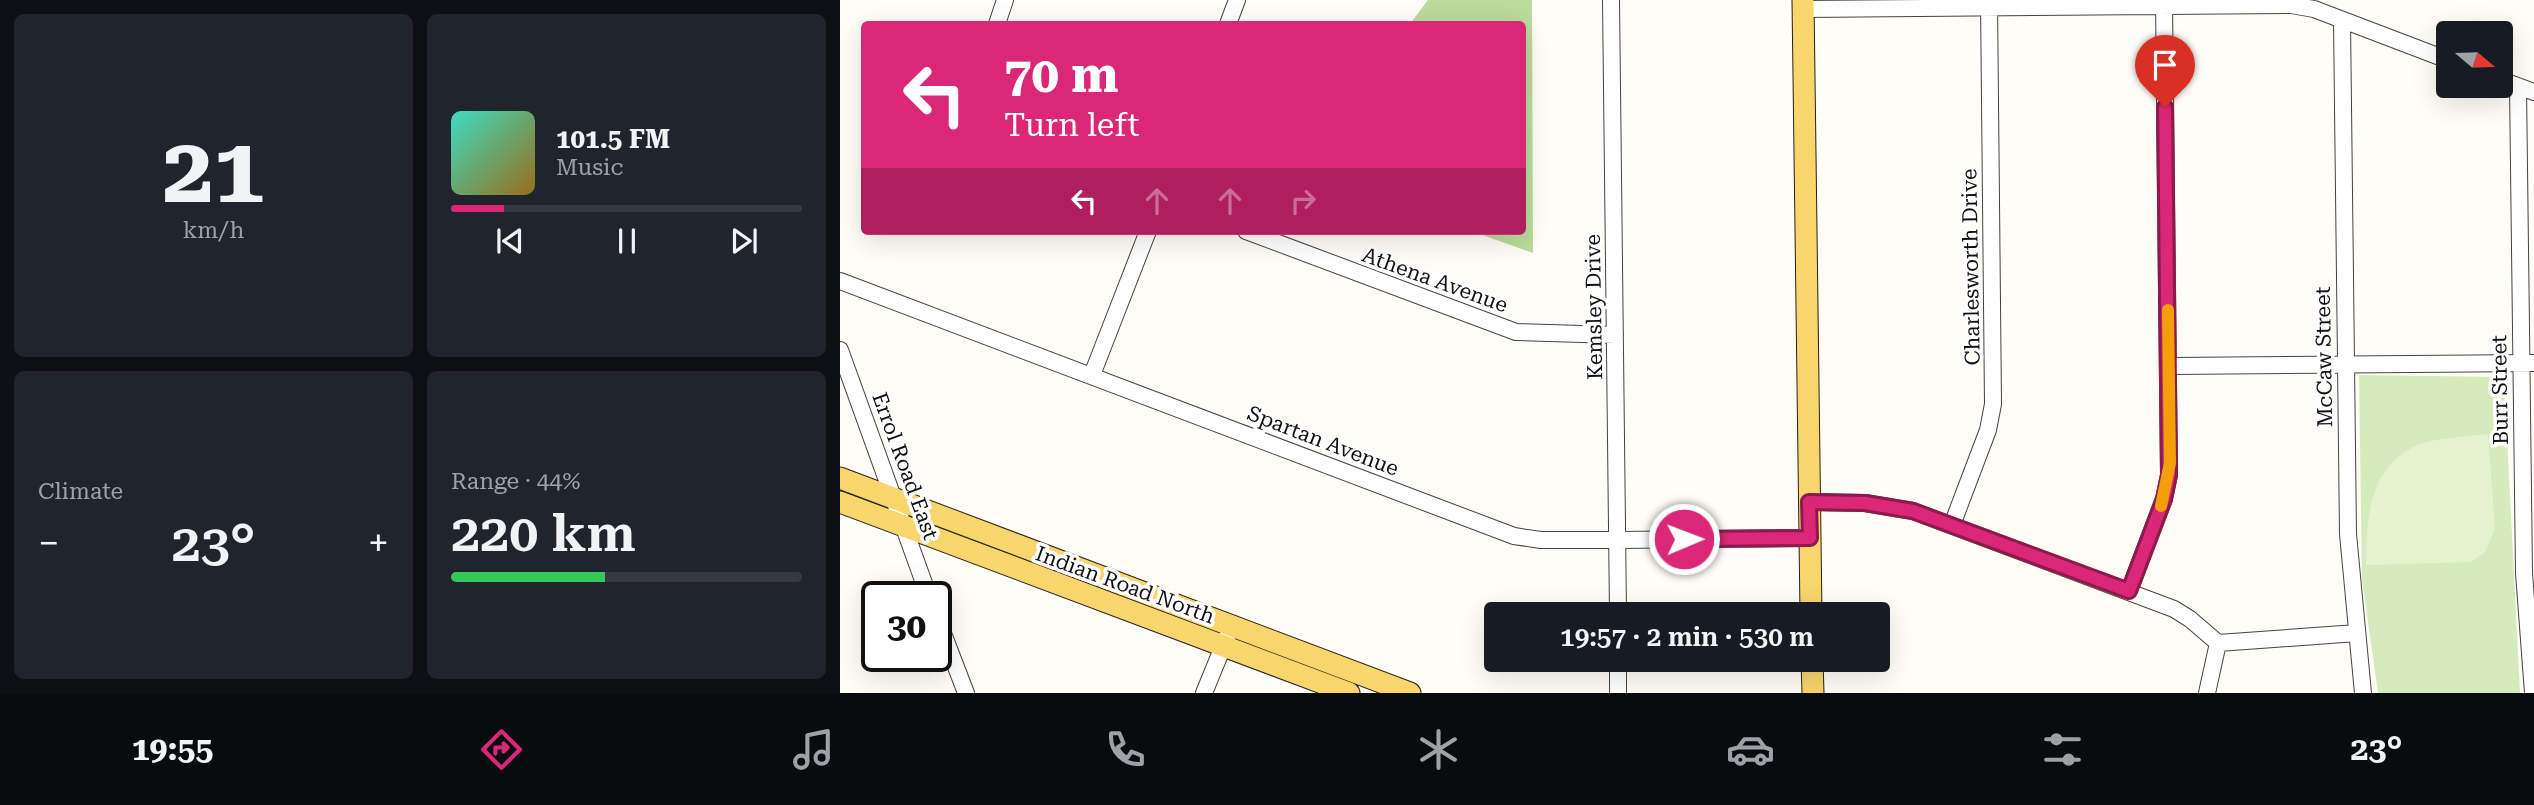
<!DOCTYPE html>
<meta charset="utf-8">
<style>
:root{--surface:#171b24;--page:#20242c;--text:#f1f3f6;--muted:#9ea1a6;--line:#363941;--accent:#db2777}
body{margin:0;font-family:"Roboto Serif",serif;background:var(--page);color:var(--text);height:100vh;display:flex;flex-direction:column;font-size:26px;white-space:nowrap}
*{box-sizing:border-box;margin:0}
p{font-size:23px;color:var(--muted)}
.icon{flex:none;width:38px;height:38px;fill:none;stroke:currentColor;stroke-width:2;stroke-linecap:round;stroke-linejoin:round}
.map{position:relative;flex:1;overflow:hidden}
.sheet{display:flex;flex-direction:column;gap:14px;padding:14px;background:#0d0f14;width:840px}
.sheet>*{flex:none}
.top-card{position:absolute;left:21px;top:21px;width:665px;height:214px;border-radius:7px;box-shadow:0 7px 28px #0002;background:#db2777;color:#fff;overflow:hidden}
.needle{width:46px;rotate:109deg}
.fabs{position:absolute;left:1596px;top:21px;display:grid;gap:14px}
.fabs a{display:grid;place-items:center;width:77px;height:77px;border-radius:7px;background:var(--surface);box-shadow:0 7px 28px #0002;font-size:35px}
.speed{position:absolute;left:21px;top:581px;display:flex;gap:14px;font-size:35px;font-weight:700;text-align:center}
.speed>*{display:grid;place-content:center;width:91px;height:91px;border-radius:50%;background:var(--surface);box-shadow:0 7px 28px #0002;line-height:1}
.speed .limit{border:4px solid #111;border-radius:10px;background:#fff;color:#111}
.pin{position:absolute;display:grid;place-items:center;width:60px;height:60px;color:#fff;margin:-72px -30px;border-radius:50% 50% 50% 0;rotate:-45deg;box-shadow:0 0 7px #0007}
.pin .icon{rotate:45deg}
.me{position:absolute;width:77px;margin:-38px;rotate:89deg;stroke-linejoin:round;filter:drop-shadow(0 0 5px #0008)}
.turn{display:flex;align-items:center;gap:24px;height:147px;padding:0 28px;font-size:32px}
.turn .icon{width:91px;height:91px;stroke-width:2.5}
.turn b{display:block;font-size:49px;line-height:60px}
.lanes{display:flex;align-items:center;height:66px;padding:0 28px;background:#0003;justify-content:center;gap:35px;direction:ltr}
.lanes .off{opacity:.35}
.big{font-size:52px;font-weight:600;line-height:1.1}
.sheet .widget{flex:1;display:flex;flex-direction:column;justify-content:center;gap:10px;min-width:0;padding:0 24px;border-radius:10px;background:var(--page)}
.sheet .dial{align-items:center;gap:0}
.dial b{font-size:91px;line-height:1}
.song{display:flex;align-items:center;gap:21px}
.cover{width:84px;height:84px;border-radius:10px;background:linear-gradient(135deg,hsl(170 70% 55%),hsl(40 70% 35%))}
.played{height:7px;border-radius:4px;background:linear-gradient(90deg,var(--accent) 15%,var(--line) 15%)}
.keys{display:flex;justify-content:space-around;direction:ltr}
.heat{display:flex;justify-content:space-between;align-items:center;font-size:38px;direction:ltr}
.charge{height:10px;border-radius:5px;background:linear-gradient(90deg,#34c759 44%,var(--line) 0)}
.sheet .tiles{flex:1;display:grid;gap:14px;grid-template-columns:repeat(2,1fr)}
.trip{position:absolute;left:644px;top:602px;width:406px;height:70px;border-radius:7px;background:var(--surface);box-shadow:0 7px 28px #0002;font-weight:600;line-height:70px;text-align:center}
.tabs{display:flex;height:112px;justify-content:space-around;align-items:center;background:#090b0e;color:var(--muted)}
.tabs .icon{width:49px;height:49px}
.tabs .selected{color:var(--accent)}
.tabs b{font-size:32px;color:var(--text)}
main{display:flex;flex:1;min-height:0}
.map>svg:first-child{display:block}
.green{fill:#d5ebbd}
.forest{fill:#b9dc9c}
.pitch{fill:#e6f2cf}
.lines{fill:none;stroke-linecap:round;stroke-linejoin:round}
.minor-casing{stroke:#444;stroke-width:18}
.major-casing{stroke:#222;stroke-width:23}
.minor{stroke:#fff;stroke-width:16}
.major{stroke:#f9d66b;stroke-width:21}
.route-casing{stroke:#8e194d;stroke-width:18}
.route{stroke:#db2777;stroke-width:12}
.slow{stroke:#f59e0b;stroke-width:12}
.labels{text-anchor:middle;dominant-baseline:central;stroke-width:7;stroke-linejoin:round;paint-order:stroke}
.street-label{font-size:21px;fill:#111;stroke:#fff}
</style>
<main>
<section class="sheet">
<div class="tiles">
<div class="widget dial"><b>21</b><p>km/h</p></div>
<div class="widget">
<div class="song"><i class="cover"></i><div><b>101.5 FM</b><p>Music</p></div></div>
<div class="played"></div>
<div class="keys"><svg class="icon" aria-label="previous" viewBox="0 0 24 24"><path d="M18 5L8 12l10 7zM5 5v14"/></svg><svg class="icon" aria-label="pause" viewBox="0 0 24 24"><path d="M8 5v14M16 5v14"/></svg><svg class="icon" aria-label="next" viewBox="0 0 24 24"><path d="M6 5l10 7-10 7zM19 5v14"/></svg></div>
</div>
<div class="widget"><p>Climate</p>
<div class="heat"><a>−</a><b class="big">23°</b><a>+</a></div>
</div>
<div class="widget"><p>Range · 44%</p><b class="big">220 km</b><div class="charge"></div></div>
</div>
</section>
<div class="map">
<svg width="1694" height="693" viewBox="0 0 1694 693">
<rect width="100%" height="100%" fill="#fffdf5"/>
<path class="green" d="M1519,375L1664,377L1680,693H1538L1522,579Z"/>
<path class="forest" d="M588,0H692L693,253L631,231H682V24H570Z"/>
<path class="pitch" d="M1648,434L1655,529L1645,552L1631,562L1526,565C1526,518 1529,466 1578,445C1598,437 1627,437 1648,434Z"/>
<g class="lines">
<g class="minor-casing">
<path id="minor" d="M771,0L778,614
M963,9L1451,5L1474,9L1608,60
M1502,20L1508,534L1523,693
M157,24L165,0
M388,24L397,0
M1661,80L1694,92
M1678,86L1684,573L1693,693
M406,231L676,332L775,335
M0,281L674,536L701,540H777L970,538
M0,350L89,597
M1329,366L1694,363
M252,375L308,231
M969,502L1025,503L1073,511L1334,609L1350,619L1378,643L1517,633
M1112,525L1148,430L1153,404L1149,0
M1289,591L1324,499L1329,475L1324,0
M96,615L126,693
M778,660V693
M364,693L387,637
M1367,693L1378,643"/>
</g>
<g class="major-casing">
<path id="major" d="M963,0L971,614
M0,478L570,693
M0,502L509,693
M972,660L973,693"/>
</g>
<use href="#minor" class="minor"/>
<use href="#major" class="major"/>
</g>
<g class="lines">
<g class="route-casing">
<path id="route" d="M844,539L970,538L969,502L1025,503L1073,511L1289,591L1324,499L1329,475L1325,107"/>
</g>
<use href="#route" class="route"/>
<path class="slow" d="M1321,506L1330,463L1328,310"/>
</g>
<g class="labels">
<g class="street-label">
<text transform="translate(1131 267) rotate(-91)">Charlesworth Drive</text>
<text transform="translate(595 280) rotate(20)">Athena Avenue</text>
<text transform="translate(754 307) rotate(-91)">Kemsley Drive</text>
<text transform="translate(1484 357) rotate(-91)">McCaw Street</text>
<text transform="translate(1660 390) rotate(-91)">Burr Street</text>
<text transform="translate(483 441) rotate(21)">Spartan Avenue</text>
<text transform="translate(65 466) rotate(70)">Errol Road East</text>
<text transform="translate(285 585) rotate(20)">Indian Road North</text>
</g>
</g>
</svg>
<div class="fabs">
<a><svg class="needle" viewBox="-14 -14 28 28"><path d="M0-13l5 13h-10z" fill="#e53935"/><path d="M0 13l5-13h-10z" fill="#9ea1a6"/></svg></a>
</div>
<div class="speed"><div class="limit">30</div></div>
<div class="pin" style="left:1325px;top:107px;background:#d93025"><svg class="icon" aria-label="arrive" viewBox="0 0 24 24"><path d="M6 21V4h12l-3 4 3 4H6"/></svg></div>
<svg class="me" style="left:844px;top:539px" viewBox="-20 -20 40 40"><circle r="17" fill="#db2777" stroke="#fff" stroke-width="3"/><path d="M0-11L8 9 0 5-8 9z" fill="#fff"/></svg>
<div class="trip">19:57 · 2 min · 530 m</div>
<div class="top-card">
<div class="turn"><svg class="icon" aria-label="left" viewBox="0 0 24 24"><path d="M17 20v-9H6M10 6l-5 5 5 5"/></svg><div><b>70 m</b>Turn left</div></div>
<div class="lanes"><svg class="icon" aria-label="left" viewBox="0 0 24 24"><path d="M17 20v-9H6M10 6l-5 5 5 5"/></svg><svg class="icon off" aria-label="ahead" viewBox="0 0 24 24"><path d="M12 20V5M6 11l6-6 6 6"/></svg><svg class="icon off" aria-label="ahead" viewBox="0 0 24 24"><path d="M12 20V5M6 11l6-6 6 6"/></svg><svg class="icon off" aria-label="right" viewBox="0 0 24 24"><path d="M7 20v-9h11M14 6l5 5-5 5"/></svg></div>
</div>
</div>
</main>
<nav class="tabs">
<b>19:55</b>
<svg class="icon selected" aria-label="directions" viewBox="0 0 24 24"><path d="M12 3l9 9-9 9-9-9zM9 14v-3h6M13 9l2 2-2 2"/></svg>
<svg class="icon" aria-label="music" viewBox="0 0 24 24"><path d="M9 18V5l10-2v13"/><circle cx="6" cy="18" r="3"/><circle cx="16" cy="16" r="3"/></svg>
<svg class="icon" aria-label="phone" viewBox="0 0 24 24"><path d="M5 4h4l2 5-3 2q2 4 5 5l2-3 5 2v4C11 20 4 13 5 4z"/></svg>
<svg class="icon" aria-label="climate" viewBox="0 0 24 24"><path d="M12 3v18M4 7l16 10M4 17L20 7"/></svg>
<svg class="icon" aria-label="car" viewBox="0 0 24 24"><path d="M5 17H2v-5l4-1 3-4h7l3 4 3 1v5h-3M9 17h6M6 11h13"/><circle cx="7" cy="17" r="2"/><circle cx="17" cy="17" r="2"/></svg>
<svg class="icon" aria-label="filters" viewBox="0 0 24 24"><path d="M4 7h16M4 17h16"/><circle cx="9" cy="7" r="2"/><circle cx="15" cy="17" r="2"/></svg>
<b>23°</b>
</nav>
